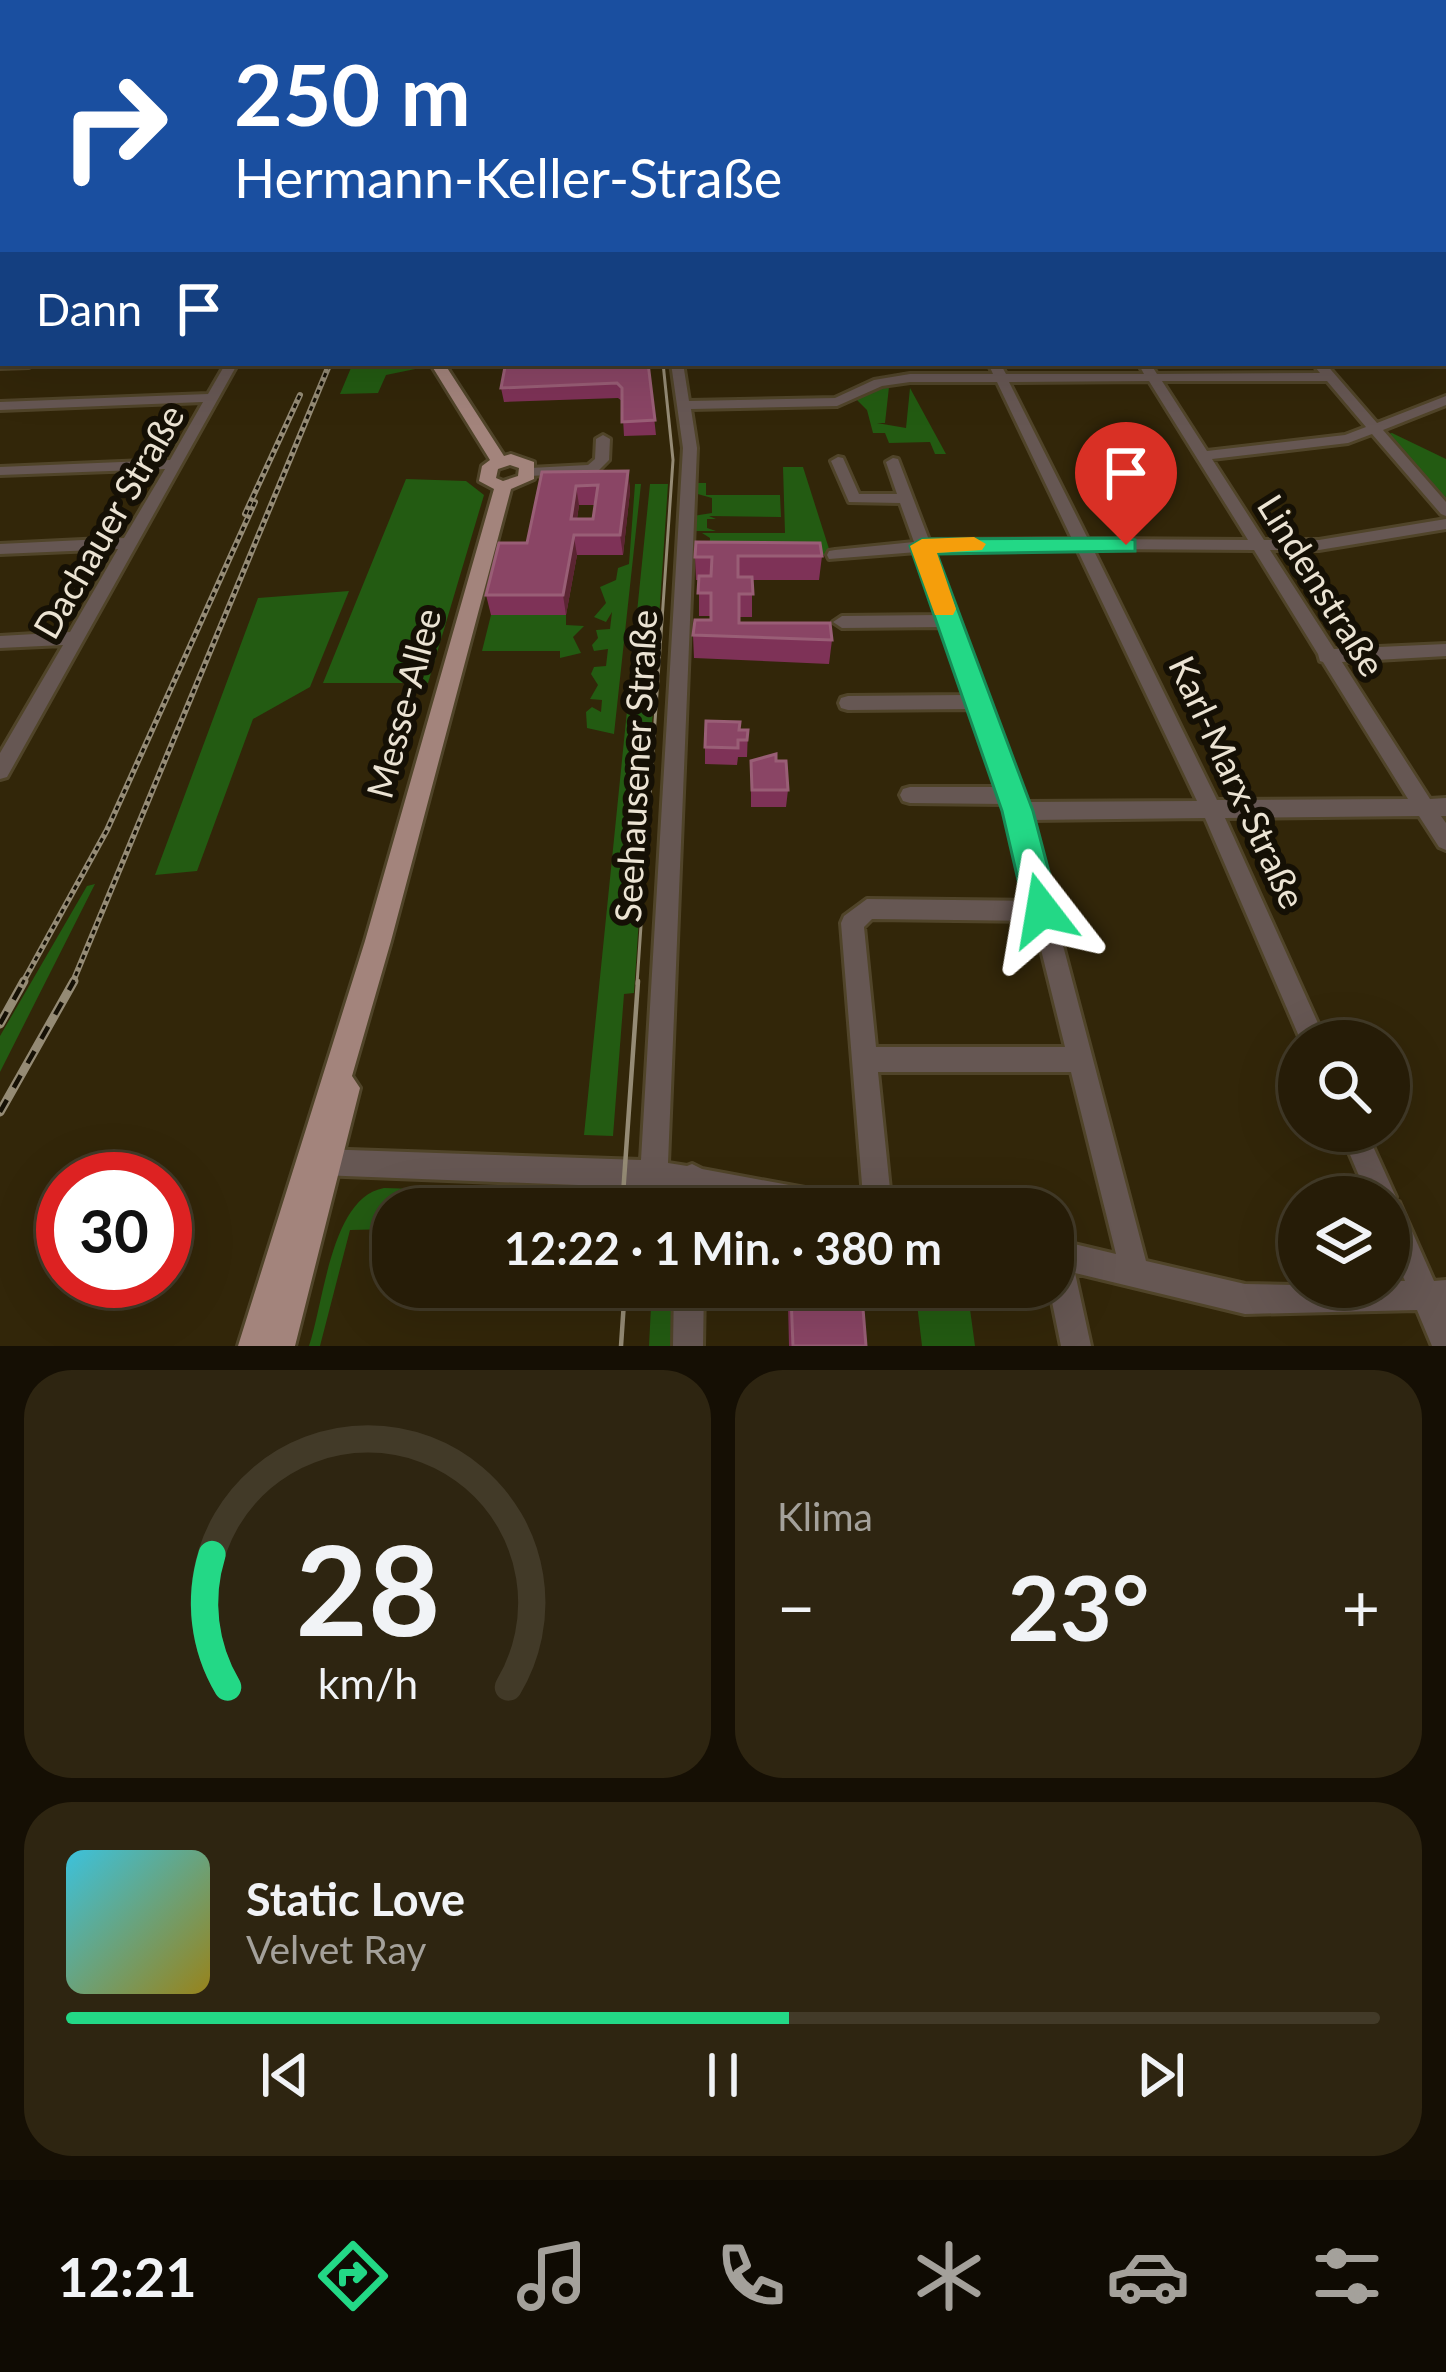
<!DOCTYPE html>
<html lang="de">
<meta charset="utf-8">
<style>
:root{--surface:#261c07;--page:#2e2511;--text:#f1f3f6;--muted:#a4a19b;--line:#423a28;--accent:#23d886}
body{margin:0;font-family:Lato,sans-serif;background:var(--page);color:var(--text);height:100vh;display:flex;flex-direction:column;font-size:45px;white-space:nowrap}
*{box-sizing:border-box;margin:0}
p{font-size:39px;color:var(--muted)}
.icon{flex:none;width:66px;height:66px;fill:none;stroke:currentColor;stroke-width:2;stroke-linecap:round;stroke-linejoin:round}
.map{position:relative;height:1346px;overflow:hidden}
.details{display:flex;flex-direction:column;gap:24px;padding:24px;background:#150f04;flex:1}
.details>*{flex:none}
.hud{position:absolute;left:0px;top:0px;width:1446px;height:366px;box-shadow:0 12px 48px #0002,0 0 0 3px var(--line);background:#1a4fa0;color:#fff;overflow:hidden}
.tools{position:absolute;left:1278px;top:1020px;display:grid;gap:24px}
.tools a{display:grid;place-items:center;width:132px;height:132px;border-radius:50%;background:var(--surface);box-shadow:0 12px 48px #0002,0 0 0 3px var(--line);font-size:60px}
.speed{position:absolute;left:36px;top:1152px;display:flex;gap:24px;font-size:60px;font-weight:700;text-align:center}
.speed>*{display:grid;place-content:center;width:156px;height:156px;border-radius:50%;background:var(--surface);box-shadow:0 12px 48px #0002,0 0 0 3px var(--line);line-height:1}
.speed .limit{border:18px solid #d22;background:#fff;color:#111}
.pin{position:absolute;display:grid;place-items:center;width:102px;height:102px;color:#fff;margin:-123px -51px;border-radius:50% 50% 50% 0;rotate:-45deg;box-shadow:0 0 12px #0007}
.pin .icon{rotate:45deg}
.me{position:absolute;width:132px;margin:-66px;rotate:346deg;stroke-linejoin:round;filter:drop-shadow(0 0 9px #0008)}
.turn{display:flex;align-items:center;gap:42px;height:252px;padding:0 36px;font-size:54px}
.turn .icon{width:156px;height:156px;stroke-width:2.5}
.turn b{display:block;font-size:84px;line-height:102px}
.then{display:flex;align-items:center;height:114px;padding:0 36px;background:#0003;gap:24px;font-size:45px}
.big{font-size:90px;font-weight:700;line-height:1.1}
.details .tile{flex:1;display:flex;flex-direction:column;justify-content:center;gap:18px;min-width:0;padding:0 42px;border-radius:48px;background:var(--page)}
.details .dial{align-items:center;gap:0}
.dial svg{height:312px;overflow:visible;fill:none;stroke:var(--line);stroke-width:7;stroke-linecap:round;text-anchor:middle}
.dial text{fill:var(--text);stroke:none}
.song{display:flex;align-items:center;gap:36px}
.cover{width:144px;height:144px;border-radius:18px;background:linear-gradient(135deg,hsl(190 70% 55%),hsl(50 70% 35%))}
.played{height:12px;border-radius:6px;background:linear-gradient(90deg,var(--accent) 55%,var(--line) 55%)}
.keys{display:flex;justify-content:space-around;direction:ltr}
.heat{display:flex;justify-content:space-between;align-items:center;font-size:66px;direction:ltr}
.details .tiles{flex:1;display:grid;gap:24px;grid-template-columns:1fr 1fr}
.tile:last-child{grid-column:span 2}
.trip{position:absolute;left:372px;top:1188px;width:702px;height:120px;border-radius:48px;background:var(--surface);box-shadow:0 12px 48px #0002,0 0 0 3px var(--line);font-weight:700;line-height:120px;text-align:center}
.menu{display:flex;height:192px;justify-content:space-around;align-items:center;background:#0f0b03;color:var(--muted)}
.menu .icon{width:84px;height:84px}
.menu .on{color:var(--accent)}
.menu b{font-size:54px;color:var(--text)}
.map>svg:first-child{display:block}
.green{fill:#235b12}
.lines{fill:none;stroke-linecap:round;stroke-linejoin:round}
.minor-casing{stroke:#504429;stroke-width:6}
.major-casing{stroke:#504429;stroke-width:6}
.minor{fill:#665753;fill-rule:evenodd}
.major{fill:#a3847c;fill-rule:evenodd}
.tram-far1{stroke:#958b75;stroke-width:3}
.tram{stroke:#958b75;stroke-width:4.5}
.rail-far1-casing{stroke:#958b75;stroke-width:6}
.rail-casing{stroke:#958b75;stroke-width:9}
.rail-far1{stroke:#151005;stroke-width:3;stroke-dasharray:4.5;stroke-linecap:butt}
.rail{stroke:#151005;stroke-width:4.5;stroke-dasharray:14;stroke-linecap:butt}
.wall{fill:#7e3257;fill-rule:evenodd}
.shaded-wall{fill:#5b2532}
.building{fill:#8a4565;stroke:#995e76;stroke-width:3;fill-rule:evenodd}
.route{fill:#23d886;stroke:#178c57;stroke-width:3}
.slow{fill:#f59e0b}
.labels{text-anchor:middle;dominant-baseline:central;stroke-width:12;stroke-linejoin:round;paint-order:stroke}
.street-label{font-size:36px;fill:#ebe3d3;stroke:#151005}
</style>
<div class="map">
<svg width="1446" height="1346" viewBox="0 0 1446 1346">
<rect width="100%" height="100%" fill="#322609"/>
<path class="green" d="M353,363H421L425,367L386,375L378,393L340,394Z
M875,386L889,387L885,423H877L906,428L910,388L946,454H935L930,442L889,443L885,433H873L867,410L856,399Z
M1392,433L1446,459V500L1388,434Z
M783,467H803L831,555L709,554L710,538L702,533H785Z
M406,479L466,481L484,495L428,683H323Z
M694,483H706V495H780L781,517L709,516L716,519H707V528L716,531H693V516L712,513V498L694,493Z
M635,484H641L614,734L587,728L586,712L592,707L601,712L602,700L590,699L598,685L591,674L594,667L606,666L608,649L594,651L592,645L598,638L596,630L610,629L612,612L606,622L594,617L606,603L600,587L616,580L618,568L629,564Z
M650,484H668L634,993L624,994L613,1136L584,1135Z
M349,591L310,687L253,719L197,871L155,875L258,598Z
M491,615H566V625L584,626L573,637L581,653L560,658V651H482Z
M95,884L0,1072V1036L87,886Z
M384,1188L449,1190L457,1197V1209H393V1229L350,1230L320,1346H309C324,1302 331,1197 384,1188Z
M652,1287H682L680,1346H649Z
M915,1287H967L975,1346H922Z"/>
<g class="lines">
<g class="minor-casing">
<path id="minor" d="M1443,240H1446V246H1443Z
M1443,307H1446V313H1443Z
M1443,351L1446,352V360L1443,359Z
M226,363H238L7,777L0,779V753L63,645L0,648V636L70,632L118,549L0,554V544L124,538L165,469L0,475V467L170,460L203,402L0,410V402L208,394Z
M671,363H683L689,401L835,398L874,380L910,374H993L988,363H1000L1006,374H1144L1138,363H1150L1157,374L1320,373L1312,363H1325L1377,423L1446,396V405L1383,430L1446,502V516L1441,514L1372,434L1348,443L1212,459L1264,540H1319L1446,519V529L1319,550H1270L1334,649L1446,644V656L1342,662L1430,799L1446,798V816H1441L1446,823V850L1439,847L1419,816L1225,818L1326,1041H1301L1205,818L1030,820L1146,1261L1245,1284L1389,1287V1281H1405L1389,1245V1197H1368L1340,1131H1366L1396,1197L1394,1200L1399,1202L1434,1281L1446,1280V1346H1432L1417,1310L1245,1314L1075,1273L1091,1346H1061L1049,1287H1053V1239L1116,1254L1071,1072H878L892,1209H864L841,923L844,916L867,899L1029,901L1004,804L910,803L903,801L900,795L903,789L910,787H999L971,709L848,710L841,708L839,703L841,698L848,696L967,695L943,627L842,628L833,622L842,616L939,615L917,552L829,559L827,555L829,551L835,550L914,542L900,503L849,502L831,461L838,457L843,458L859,494H897L886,462L893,458L898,459L929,540L1072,539L997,382H910L882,386L837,406L691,409L697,448L668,1163L687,1166L692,1164L702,1169L843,1195L853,1199L857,1209H769L705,1197V1209H677L678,1192L654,1188L320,1175L310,1172L307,1162L310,1152L320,1149L641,1160L683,448ZM1149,381L1248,540L1088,539L1009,382ZM1162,381H1327L1366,427L1345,435L1207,451ZM944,549H1077L1197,801L1024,802L932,550ZM1093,549L1254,550L1318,654L1320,661L1323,662L1408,799L1217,800ZM872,919L1034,921L1065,1047H876L864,927Z
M603,435L610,439L609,460L597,472L530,476L523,472L530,468L588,465L595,459L596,439Z
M674,1287H704L703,1346H673Z"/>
</g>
<g class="major-casing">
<path id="major" d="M0,360L3,363H36L29,367L0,368Z
M430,363H444L504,456L511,454L534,462V479L511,489L391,941L352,1076L360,1088L295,1346H238L365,941L494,489L479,481L482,466L490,460ZM510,465L519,468L518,476L503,481L496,478L498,469Z"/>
</g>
<use href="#minor" class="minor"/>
<use href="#major" class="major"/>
<path class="tram-far1" d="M637,984L673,460L663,363"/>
<path class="tram" d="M622,1209L638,981
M621,1346L625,1287"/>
<g class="rail-far1-casing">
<path id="rail-far1" d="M245,514L300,395
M22,984L107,830L255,502
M72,984L330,363"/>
</g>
<g class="rail-casing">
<path id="rail" d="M0,1024L24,981
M0,1112L74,981"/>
</g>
<use href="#rail-far1" class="rail-far1"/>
<use href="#rail" class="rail"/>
</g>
<path class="wall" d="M648,363L656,435L624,436L622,401L618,398L504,402L501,388Z
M628,471L630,491L623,555H577L566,615H491L486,595L527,543L542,472ZM579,505H595L593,519H577Z
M822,556L819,580H752V617H739V623L832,640L829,664L694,658L693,635L711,620V616H699V580H696L695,557Z
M739,730H748L747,757H738L737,765L705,764V747Z
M751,761H776L788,790L786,807H751Z
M791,1296L866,1346H789L788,1304Z"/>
<path class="shaded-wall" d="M628,471L630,491L623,555L620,535Z
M576,486L579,505L574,537L577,555L566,615L563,595Z"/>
<path class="building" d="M581,363H648L655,420L622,422V388L617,383L501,388L505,367Z
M628,471L620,535H574L563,595H486L499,543H527L542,472ZM598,485L593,519H571L576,486Z
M696,542L820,543L822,556H738V577H752L753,594H739V623H830L832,640L693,635L695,620H711V593H698L699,576H711L712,557H695Z
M706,721L740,722L739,730H748L747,740H738V748L705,747Z
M776,754V761H786L788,790H752L751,761Z
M791,1296H862L866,1346H793Z"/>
<linearGradient id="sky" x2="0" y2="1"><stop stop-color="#1c1505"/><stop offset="0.47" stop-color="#49473e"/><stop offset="1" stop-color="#49473e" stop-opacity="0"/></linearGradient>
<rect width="1446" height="355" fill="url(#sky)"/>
<path class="route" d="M1126,538L1135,540V551L937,554L1033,811L1059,910L1054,922L1042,926L1030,922L1025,910L1002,811L910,546L922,539Z"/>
<path class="slow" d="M974,537L986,544L982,550L937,553L956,609L953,615H935L910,546L922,539Z"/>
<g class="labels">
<g class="street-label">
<text transform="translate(108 521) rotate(-60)">Dachauer Straße</text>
<text transform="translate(1322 585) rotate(58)">Lindenstraße</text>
<text transform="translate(403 703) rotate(-75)">Messe-Allee</text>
<text transform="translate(635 766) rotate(-87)">Seehausener Straße</text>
<text transform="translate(1238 782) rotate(65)">Karl-Marx-Straße</text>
</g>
</g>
</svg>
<div class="tools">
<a><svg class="icon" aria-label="search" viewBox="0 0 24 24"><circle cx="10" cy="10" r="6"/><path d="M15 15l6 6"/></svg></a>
<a><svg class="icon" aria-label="layers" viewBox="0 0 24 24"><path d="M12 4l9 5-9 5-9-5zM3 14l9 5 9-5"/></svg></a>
</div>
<div class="speed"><div class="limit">30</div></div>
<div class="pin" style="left:1126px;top:545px;background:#d93025"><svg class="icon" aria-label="arrive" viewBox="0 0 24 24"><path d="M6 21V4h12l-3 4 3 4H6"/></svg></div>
<svg class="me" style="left:1042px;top:910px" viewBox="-20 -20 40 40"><path d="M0-17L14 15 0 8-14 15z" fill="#23d886" stroke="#fff" stroke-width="4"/></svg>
<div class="trip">12:22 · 1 Min. · 380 m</div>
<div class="hud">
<div class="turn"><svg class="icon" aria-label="right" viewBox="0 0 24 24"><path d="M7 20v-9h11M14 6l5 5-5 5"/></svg><div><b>250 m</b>Hermann-Keller-Straße</div></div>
<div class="then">Dann<svg class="icon" aria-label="arrive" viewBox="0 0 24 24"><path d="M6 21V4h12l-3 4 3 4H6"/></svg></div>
</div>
</div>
<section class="details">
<div class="tiles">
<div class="tile dial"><svg viewBox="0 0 100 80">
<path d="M14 69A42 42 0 1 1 86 69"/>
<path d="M14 69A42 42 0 0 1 10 35" stroke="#23d886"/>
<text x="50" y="56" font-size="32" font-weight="700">28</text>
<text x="50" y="72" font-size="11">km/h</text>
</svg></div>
<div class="tile"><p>Klima</p>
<div class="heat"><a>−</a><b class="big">23°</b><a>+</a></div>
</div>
<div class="tile">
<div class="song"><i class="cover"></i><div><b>Static Love</b><p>Velvet Ray</p></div></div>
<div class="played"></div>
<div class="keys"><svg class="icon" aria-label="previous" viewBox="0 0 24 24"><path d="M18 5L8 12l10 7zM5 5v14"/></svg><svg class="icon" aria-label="pause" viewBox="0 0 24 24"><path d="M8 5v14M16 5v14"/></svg><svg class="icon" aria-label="next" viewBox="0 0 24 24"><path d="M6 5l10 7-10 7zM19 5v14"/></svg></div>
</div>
</div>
</section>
<nav class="menu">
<b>12:21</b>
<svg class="icon on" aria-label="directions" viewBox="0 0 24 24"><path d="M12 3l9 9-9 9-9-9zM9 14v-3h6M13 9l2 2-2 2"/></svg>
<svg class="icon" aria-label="music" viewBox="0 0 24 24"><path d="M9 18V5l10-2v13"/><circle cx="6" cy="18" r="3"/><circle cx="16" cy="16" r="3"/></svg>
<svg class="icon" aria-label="phone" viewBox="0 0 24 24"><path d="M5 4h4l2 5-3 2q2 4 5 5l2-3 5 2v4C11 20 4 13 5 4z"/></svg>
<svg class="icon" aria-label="climate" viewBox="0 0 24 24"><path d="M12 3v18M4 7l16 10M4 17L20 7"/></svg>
<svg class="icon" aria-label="car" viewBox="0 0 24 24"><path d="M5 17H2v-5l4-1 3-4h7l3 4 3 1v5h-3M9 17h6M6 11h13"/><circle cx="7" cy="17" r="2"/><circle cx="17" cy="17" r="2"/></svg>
<svg class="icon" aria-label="filters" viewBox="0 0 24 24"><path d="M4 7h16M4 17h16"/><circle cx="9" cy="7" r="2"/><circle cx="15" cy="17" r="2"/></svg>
</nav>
